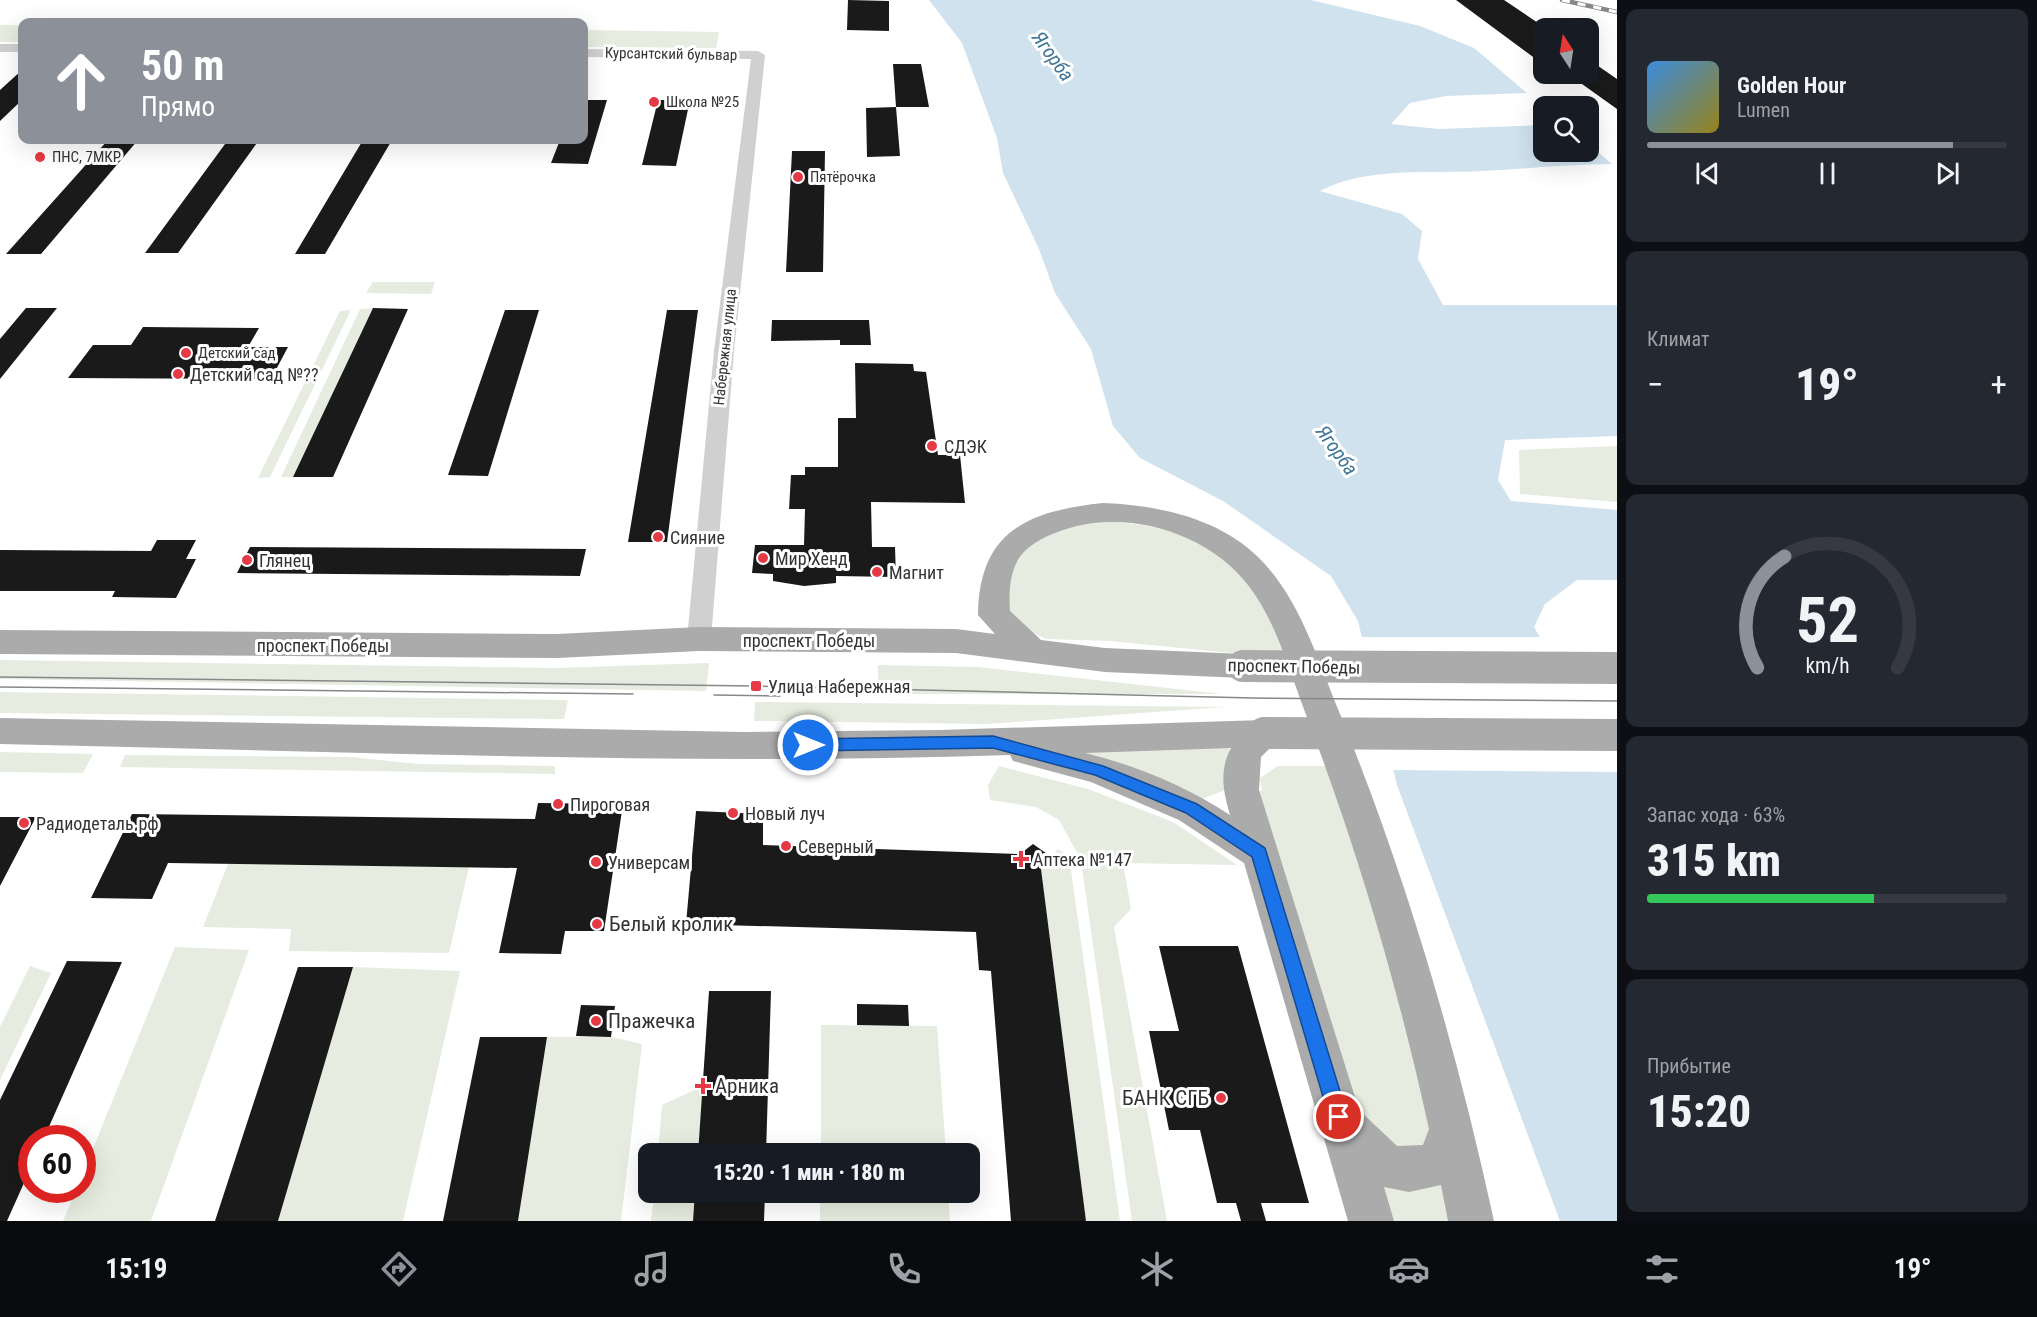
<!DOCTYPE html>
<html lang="ru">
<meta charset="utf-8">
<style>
:root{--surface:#171b24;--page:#242831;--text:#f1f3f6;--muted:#9ea1a6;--line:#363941;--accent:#8c9099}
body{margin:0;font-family:"Roboto Condensed",sans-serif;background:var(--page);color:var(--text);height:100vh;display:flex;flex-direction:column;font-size:22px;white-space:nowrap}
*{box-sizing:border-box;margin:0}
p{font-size:20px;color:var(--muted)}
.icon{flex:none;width:33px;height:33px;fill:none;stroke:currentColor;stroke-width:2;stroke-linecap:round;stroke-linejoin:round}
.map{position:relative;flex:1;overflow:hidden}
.side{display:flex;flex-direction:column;gap:9px;padding:9px;background:#0d0f14;width:420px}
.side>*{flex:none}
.hud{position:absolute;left:18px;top:18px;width:570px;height:126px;border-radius:12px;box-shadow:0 6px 24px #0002;background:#8c9099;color:#fff;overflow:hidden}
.needle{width:39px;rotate:348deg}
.tools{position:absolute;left:1533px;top:18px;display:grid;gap:12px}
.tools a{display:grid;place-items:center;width:66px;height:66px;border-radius:12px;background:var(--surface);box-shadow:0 6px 24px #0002;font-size:30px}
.speed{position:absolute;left:18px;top:1125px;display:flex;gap:12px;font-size:30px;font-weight:700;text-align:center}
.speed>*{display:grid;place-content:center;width:78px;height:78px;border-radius:50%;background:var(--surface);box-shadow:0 6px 24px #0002;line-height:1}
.speed .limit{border:9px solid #d22;background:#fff;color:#111}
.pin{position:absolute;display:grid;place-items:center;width:51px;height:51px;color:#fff;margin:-26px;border:3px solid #fff;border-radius:50%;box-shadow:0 2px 6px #0007}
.me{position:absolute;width:66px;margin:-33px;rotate:90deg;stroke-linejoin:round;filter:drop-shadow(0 0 4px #0008)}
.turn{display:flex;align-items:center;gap:21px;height:126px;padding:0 24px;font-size:27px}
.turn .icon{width:78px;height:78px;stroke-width:2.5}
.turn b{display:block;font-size:42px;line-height:51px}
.big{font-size:45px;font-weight:800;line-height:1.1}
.side .tile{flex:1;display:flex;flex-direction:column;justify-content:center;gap:9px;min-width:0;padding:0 21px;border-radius:12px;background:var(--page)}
.side .dial{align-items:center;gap:0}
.dial svg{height:156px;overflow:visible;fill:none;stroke:var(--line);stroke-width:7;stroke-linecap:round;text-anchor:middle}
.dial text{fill:var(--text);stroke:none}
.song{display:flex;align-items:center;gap:18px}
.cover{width:72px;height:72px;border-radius:9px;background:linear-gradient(135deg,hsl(210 70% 55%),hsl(50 70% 35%))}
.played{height:6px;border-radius:3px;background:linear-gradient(90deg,var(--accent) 85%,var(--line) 85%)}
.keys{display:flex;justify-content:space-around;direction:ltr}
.heat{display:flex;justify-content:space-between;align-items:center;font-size:33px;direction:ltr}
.charge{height:9px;border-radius:4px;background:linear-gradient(90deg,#34c759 63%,var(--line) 0)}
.trip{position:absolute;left:638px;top:1143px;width:342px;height:60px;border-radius:12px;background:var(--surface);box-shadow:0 6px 24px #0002;font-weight:800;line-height:60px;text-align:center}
.dock{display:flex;height:96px;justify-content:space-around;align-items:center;background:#090b0e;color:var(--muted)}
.dock .icon{width:42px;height:42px}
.dock .current{color:var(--accent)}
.dock b{font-size:27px;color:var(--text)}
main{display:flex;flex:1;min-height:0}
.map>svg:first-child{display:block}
.green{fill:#e6ecdf}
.water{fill:#cfe2ee}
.pier{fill:#fff}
.building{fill:#1a1a1a}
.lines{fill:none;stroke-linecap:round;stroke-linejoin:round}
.minor{fill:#d0d0d0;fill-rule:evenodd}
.major{fill:#ababab;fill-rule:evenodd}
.tram{stroke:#888;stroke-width:1.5}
.rail-casing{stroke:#888;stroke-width:4.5}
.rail{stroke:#fff;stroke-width:3;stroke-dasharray:8;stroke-linecap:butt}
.major-bridge{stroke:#ababab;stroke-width:32}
.route{fill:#1a73e8;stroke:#114b97;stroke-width:1.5}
.poi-dot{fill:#e63946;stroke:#fff;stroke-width:2}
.labels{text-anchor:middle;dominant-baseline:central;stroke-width:6;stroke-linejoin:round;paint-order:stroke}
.far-street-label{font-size:15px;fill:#333;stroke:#fff}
.far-poi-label{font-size:15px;fill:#333;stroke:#fff;text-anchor:start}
.poi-label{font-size:18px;fill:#333;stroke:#fff;text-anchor:start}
.street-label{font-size:18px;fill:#333;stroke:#fff}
.water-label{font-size:20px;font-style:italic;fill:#3f7597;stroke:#fff}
.near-poi-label{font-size:21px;fill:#333;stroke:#fff;text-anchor:start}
</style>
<main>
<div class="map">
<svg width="1617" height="1221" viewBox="0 0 1617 1221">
<rect width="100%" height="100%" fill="#fff"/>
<path class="green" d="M0,25H22V42H0Z
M584,30L719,32L716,48L584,47Z
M373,282H435L431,294L366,293Z
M373,308L293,477H281L360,309Z
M351,310L270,477L258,478L340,311Z
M1617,446V502L1520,494L1519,450Z
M1114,522C1153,524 1209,538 1237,568C1260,594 1276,629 1291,659L1110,641L1046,639L1020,627L1004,614L1012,563L1028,547L1048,535L1077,525Z
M0,660L554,668L709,663L706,691L0,679Z
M878,665L978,667L1222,694H878Z
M0,692L568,700L564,719L0,713Z
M755,702L1225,707L987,724L754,721Z
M1230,746L1228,760L1231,788L1196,801L1055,752Z
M0,752L93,754L83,773L0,772Z
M125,755L351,757L418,764L555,766V774L120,767Z
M999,766L1088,789L1173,822L1237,865L1123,863L1131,909L1114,927L1167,1221H1132L1081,860L1059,820L1036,807L990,800L988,785Z
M1278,766H1332L1439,1123L1428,1152L1410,1157L1351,1114L1251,791H1262L1260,778Z
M1058,849L1069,856L1120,1221H1086L1041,869Z
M228,864L469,867L449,953L289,951L291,929L203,927Z
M175,947L249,950L151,1221H63L76,1190H82L83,1173Z
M30,966L51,973L0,1080V1027Z
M353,967L460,971L403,1221H278Z
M821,1025L937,1026L946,1153L821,1154Z
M547,1037H611L642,1044L621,1221H518Z
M703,1086L698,1153L658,1154L662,1105Z
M1373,1169L1446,1176L1451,1221H1391Z
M654,1193H695L693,1221H651Z
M820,1193H948L950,1221H820Z"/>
<path class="water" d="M929,0H1311L1420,26L1474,48L1527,93L1446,96L1410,103L1391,124L1438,129L1543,125L1544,152H1588L1589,144L1612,164C1569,164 1526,169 1483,171C1432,174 1366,166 1320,191L1402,214L1422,231L1418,259L1443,305H1617V436L1505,440L1498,480L1511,501L1617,510V580H1577L1545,604L1534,627L1606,752L1617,763V1221H1560L1397,785L1358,621L1331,576L1223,501L1140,458L1113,426L1091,349L1055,293L1039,249L1003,173L997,138L962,43Z"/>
<path class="pier" d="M1359,637H1543L1608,750L1617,759V772L1391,770Z"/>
<path class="building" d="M848,0L889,1V31L847,30Z
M1456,0H1504L1544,27V65Z
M1588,59L1617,79V109L1568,74H1588Z
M893,64H921L929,107H896Z
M22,70V100L0,121V90Z
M584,100H607L588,164L551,163L560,140H584Z
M658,100H690L676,166L642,165Z
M896,107L900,156L867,157L866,108Z
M108,140H138L41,254H6Z
M228,140H259L178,253H145Z
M363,140H392L325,254H295Z
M792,151H825L823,272H786Z
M26,308H57L0,379V339Z
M373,308L408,309L333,477H293Z
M505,310H539L488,476L448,475Z
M667,310H698L667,542H628Z
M772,320H869L871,345H840V340L771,341Z
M143,327L259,328L248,347H288L271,379L68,378L93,345H131Z
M855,363L913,364L914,371L926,372L938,455H960L965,503L871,502L872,547H895L896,577L836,576V583L804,586L773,581V574L752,573L755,545H804L805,509H789L791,475H805V467H838V418H856Z
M157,540H196L186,559H196L176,598L112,597L115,591H0V550L151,551Z
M250,547L586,549L580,576L237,573Z
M538,803L623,804L604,931H565L561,954L499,953L517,868L168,863L152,899L91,898L132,814L535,819Z
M696,811L763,814V845L1020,854L1033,844L1050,856L1041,869L1086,1221H1011L991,971L979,970L976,932L686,924Z
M0,817H36L0,886Z
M1159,946H1238L1309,1203H1261L1266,1221H1241L1236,1203H1217L1200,1130H1169L1149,1031H1179Z
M67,961L122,962L44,1138H32V1165L7,1221H0V1100Z
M298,967H353L278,1221H215Z
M709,991H771L766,1154H698Z
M857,1004L908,1005L909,1026L857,1025Z
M581,1005L615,1006L611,1037L576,1036Z
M480,1037H547L518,1221H443Z
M695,1192H765L764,1221H693Z"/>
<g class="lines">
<path class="minor" d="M0,44H22V52H0Z
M584,49L758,51L765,55L734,351L711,639L708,645L699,648L690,645L687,639L714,351L751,59L584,57Z"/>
<path class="major" d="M1103,503C1158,505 1218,518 1258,557C1299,597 1317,658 1338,709C1406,875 1456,1046 1494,1221H1448L1441,1185L1409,1192L1384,1187L1394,1221H1348L1244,863L1179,820L1091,782L1013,761L1010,755C673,766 337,751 0,744V718L743,732L939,730L1264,720L1276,724L1281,733L1276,742L1261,757L1259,790L1359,1110L1397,1146L1423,1145L1429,1129C1398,987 1357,848 1305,712C1289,670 1276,621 1248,585C1206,530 1119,506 1055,533C1042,538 1027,546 1019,558C1009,574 1009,594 1010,611L1041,640L1105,648L1243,654L1255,657L1259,666L1255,675L1243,678L1105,672L956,653L699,651L557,658L0,654V630L557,634L699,627L956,629L995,634L978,615C979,531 1028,511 1103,503ZM1231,748C1219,771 1223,791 1230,815C1188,787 1135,765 1085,753Z"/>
<path class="tram" d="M0,677L756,686L1253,698L1617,701
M0,687L633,694
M714,695L780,696"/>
<g class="rail-casing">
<path id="rail" d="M1562,0L1617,12"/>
</g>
<use href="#rail" class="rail"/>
<path class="major-bridge" d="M1243,666L1617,668
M1264,733L1617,735"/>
</g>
<path class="route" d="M993,736L1103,766L1197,804L1265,848L1348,1117L1346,1123L1339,1126L1332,1123L1329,1117L1252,857L1186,813L1095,775L993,748L808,751L801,745L808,739Z"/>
<g class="poi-dot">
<circle cx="654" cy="102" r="6"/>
<circle cx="40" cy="157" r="6"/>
<circle cx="798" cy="177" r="6"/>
<circle cx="186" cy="353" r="6"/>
<circle cx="178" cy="374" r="6"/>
<circle cx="932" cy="446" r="6"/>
<circle cx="658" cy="537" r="6"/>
<circle cx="763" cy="558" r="6"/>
<circle cx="247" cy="560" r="6"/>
<circle cx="877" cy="572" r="6"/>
<rect x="750" y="680" width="12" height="12" rx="3"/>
<circle cx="558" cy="804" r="6"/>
<circle cx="733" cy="813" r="6"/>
<circle cx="24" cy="823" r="6"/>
<circle cx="786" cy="846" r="6"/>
<path d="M1018 850h6v6h6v6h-6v6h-6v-6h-6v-6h6z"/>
<circle cx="596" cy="862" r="6"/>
<circle cx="597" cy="924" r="6"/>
<circle cx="596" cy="1021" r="6"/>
<path d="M700 1077h6v6h6v6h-6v6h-6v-6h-6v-6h6z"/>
<circle cx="1221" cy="1098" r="6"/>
</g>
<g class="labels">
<g class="far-street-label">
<text transform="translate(671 54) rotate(1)">Курсантский бульвар</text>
<text transform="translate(725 347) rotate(-84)">Набережная улица</text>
</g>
<g class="far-poi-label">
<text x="666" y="102">Школа №25</text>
<text x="52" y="157">ПНС, 7МКР</text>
<text x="810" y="177">Пятёрочка</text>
<text x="198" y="353">Детский сад</text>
</g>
<g class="poi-label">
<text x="190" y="374">Детский сад №??</text>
<text x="944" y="446">СДЭК</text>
<text x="670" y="537">Сияние</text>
<text x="775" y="558">Мир Хенд</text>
<text x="259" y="560">Глянец</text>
<text x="889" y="572">Магнит</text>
<text x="768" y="686">Улица Набережная</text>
<text x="570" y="804">Пироговая</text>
<text x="745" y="813">Новый луч</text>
<text x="36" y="823">Радиодеталь.рф</text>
<text x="798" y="846">Северный</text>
<text x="1033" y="859">Аптека №147</text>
<text x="608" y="862">Универсам</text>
</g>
<g class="street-label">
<text x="809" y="640">проспект Победы</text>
<text x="323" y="645">проспект Победы</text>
<text transform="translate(1294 666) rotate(1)">проспект Победы</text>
</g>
<g class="water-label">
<text transform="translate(1053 56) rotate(54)">Ягорба</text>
<text transform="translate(1337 450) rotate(54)">Ягорба</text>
</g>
<g class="near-poi-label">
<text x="609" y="924">Белый кролик</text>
<text x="608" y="1021">Пражечка</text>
<text x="715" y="1086">Арника</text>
<text x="1209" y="1098" text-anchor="end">БАНК СГБ</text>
</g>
</g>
</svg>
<div class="tools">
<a><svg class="needle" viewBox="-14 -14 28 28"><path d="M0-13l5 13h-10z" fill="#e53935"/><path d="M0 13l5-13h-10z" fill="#9ea1a6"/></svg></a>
<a><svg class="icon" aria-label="search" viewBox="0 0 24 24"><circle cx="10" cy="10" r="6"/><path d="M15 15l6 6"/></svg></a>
</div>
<div class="speed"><div class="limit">60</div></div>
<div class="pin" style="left:1339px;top:1117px;background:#d93025"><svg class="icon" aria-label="arrive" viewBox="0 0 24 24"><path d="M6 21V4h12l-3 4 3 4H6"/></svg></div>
<svg class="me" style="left:808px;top:745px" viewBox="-20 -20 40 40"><circle r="17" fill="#1a73e8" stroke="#fff" stroke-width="3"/><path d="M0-11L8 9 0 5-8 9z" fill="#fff"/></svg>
<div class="trip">15:20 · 1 мин · 180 m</div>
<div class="hud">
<div class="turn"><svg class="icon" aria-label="ahead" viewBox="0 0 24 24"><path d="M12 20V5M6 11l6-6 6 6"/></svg><div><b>50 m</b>Прямо</div></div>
</div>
</div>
<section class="side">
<div class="tile">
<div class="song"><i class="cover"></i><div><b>Golden Hour</b><p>Lumen</p></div></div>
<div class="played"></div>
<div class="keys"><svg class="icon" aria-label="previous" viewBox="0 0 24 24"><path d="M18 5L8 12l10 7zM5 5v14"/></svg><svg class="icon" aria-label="pause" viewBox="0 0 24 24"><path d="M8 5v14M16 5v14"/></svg><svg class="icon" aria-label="next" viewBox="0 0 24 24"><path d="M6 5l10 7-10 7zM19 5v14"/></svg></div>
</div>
<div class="tile"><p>Климат</p>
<div class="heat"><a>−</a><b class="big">19°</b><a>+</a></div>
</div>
<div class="tile dial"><svg viewBox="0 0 100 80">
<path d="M14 69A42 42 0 1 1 86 69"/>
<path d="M14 69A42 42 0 0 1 28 12" stroke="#8c9099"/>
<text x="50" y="56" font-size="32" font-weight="700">52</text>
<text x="50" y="72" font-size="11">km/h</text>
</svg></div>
<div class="tile"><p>Запас хода · 63%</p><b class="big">315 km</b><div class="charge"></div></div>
<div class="tile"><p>Прибытие</p><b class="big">15:20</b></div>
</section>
</main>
<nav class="dock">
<b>15:19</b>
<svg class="icon current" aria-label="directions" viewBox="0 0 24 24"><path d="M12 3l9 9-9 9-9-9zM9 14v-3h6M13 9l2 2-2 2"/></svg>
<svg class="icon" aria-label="music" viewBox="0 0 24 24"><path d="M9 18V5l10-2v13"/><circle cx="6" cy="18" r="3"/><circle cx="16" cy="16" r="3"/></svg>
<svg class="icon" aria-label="phone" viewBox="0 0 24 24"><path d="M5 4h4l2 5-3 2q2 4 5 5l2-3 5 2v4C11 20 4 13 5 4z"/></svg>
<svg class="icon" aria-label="climate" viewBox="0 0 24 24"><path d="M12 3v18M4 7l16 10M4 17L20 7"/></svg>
<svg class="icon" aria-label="car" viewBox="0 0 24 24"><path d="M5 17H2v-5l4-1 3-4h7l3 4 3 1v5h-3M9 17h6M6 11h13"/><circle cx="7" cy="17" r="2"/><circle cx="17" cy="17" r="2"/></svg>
<svg class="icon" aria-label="filters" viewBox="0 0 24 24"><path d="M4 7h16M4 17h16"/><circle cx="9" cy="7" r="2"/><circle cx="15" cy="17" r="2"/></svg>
<b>19°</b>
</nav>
